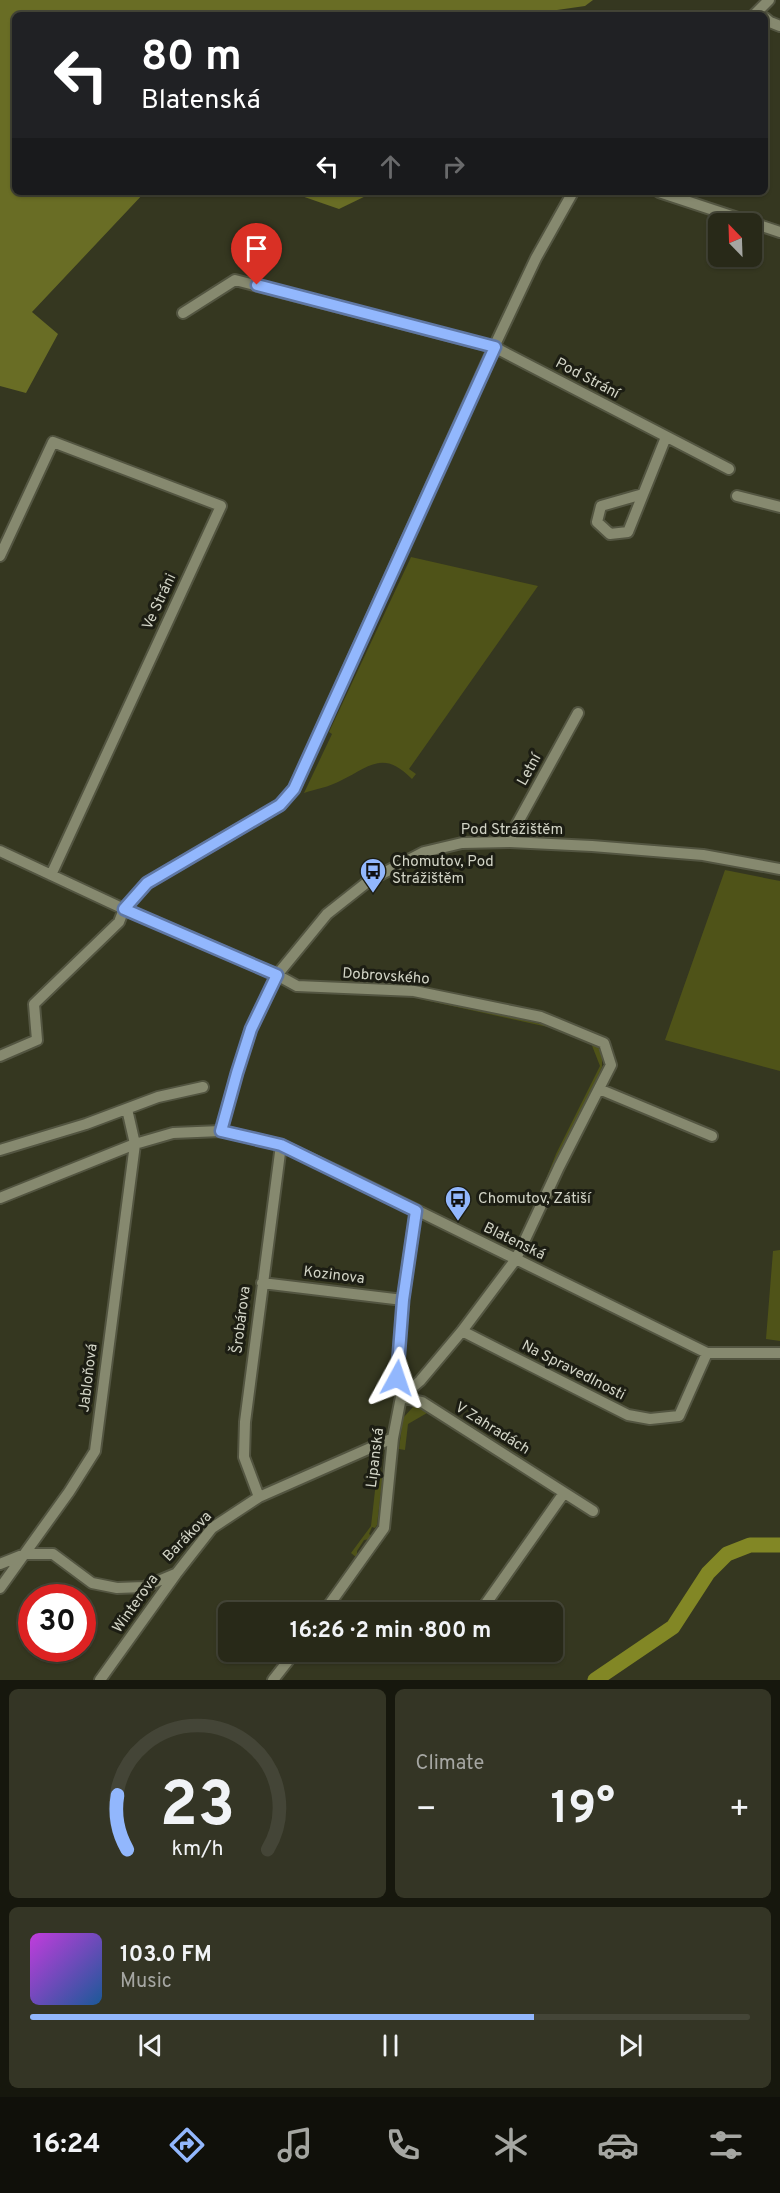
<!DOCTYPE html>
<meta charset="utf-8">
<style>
:root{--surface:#282918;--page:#343525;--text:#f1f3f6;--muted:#a5a6a2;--line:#444537;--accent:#92b7fd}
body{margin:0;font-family:Overpass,sans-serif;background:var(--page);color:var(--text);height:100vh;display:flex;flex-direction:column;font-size:22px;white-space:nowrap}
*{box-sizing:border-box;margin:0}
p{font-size:20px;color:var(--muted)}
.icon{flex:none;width:33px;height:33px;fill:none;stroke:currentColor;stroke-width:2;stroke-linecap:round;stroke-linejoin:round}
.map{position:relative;height:1680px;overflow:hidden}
.drawer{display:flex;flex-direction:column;gap:9px;padding:9px;background:#16170d;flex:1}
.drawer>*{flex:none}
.top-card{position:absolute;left:12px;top:12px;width:756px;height:183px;border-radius:9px;box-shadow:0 2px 4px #0004,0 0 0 2px var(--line);background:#202124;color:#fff;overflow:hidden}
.needle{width:39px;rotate:337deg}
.controls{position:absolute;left:708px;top:213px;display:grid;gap:12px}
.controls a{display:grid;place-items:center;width:54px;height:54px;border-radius:9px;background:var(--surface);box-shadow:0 2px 4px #0004,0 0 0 2px var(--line);font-size:30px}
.speed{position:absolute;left:18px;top:1584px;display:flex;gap:12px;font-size:30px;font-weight:700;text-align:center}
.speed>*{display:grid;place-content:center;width:78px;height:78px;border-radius:50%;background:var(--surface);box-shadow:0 2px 4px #0004,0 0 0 2px var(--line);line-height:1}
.speed .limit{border:9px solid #d22;background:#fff;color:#111}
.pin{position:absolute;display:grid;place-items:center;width:51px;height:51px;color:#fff;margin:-62px -26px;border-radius:50% 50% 50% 0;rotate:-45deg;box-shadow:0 0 6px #0007}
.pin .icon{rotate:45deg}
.me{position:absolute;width:66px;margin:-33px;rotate:5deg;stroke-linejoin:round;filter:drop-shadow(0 0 4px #0008)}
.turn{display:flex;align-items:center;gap:21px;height:126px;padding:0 30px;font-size:27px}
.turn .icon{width:78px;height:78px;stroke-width:2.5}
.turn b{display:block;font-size:42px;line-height:51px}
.lanes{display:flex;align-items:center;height:57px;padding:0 30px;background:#0003;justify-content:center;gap:30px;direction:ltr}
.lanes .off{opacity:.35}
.big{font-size:45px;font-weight:700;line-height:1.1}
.drawer .tile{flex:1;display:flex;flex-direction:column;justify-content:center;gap:9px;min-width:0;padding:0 21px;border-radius:9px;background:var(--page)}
.drawer .dial{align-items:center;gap:0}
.dial svg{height:156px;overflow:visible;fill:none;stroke:var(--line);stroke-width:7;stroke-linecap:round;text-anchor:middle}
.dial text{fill:var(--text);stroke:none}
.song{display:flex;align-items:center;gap:18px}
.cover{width:72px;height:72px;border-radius:9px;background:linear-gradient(135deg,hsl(290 70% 55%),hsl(210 70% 35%))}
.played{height:6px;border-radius:3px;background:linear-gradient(90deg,var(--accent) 70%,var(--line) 70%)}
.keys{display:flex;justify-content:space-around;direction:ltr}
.heat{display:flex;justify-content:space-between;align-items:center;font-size:33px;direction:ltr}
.drawer .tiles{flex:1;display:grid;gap:9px;grid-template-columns:1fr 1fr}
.tile:last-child{grid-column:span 2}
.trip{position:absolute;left:218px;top:1602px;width:345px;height:60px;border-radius:9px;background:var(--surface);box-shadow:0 2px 4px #0004,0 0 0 2px var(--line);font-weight:700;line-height:60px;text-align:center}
.tabs{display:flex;height:96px;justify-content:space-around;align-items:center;background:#10100a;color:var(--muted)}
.tabs .icon{width:42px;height:42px}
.tabs .selected{color:var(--accent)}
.tabs b{font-size:27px;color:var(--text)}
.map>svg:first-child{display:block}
.green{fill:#4f5318}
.forest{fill:#696d25}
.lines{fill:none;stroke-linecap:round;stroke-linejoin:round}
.canal{stroke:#828725;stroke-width:15}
.minor-casing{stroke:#535541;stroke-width:14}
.minor{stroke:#86896f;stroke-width:10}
.route-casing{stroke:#5f77a4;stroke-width:15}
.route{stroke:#92b7fd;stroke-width:10}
.labels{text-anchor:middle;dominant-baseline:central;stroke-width:6;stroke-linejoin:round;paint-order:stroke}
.street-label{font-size:15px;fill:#d2d4c6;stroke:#1c1d13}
.poi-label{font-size:15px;fill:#d2d4c6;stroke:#1c1d13;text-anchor:start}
</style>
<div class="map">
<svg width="780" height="1680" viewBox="0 0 780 1680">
<rect width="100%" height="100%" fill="#353720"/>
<path class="green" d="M411,557L538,586L409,769L416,774L412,779C383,749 369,767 340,781C329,787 316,789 304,793L332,734L329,732Z
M725,870L780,881V1071L665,1040Z
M420,999L440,1001L562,1029L597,1044L602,1053V1067L519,1246L556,1154L600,1066L591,1043L557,1029Z
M780,1250V1341L766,1339L773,1251Z
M413,1407H420L427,1413L408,1424L405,1450L399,1449L403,1418Z
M378,1464L383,1474L377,1525L375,1528L372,1527L369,1534L372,1536L370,1539L364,1540L357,1551V1558L351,1553L371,1526Z"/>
<path class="forest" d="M0,0H593L585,6L522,15H15V192H145L32,312L58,334L26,393L0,386Z
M290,192H374L339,209Z"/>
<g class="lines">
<path class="canal" d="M595,1680L673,1627L708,1573L727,1554L750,1545H780"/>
<g class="minor-casing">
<path id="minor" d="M754,15L769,0
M765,18L770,22L780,26
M659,192L780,232
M183,313L235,280L494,347L729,469
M643,494L601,506L597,522L610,534L628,532L666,437
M737,496L780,507
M0,556L53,442L221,506L51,875
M510,842L512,833L578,713
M0,851L124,909L277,975L297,986L414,991L541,1017L604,1043L611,1065L559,1167L516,1259L462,1331L420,1381L401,1397L393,1438L384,1528L324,1612
M0,1056L37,1040L34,1004L119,922L124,909L147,883L280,805L294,789L494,347L536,258L573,192
M599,1089L712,1136
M221,1131L237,1073L251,1029L277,975L327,914L370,880L424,852L462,843L510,842L592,846L703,855L780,869
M0,1150L86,1124L158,1097L203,1087
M0,1198L135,1144L173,1133L221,1131L281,1145L343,1174L707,1353H780
M262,1283L403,1300
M462,1331L628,1415L650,1419L679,1416L707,1353
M401,1397L422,1402L593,1511
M401,1397L397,1378L403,1300L416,1211
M259,1497L244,1457L245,1422L281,1145
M0,1564L25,1554H53L92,1583L117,1588L144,1587L175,1574
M0,1588L69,1492L95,1451L135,1144L127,1109
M480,1612L564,1493
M100,1680L176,1574L212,1528L259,1497L393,1438
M273,1680L295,1652"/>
</g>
<use href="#minor" class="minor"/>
</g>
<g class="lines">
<g class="route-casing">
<path id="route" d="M257,285L495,347L294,789L280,805L147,883L124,909L277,975L251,1029L237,1073L221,1131L281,1145L416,1211L403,1300L397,1378"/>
</g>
<use href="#route" class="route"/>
</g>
<defs>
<g id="bus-pin" transform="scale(1.35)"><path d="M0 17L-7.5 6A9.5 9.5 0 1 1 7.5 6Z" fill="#92b7fd" stroke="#1c1d13"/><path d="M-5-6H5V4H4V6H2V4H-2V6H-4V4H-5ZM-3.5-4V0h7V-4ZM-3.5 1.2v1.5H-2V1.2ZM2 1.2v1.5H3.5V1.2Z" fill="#111"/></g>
</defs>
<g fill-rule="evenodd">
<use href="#bus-pin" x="373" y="871"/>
<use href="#bus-pin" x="458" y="1199"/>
</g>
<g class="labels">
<g class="street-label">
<text transform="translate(587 379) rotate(28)">Pod Strání</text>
<text transform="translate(160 602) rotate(-65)">Ve Stráni</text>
<text transform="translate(530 770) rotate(-61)">Letní</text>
<text x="512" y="830">Pod Strážištěm</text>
<text transform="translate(386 977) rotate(4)">Dobrovského</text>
<text transform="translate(514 1242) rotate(26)">Blatenská</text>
<text transform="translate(334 1276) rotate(7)">Kozinova</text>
<text transform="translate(242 1320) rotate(-83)">Šrobárova</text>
<text transform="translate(573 1371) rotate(27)">Na Spravedlnosti</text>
<text transform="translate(89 1378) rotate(-83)">Jabloňová</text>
<text transform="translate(492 1429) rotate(32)">V Zahradách</text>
<text transform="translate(376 1458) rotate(-83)">Lipanská</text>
<text transform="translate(188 1537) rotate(-46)">Barákova</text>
<text transform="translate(136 1604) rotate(-55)">Winterova</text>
</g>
<g class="poi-label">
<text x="392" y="862">Chomutov, Pod<tspan x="392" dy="17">Strážištěm</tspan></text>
<text x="478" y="1199">Chomutov, Zátiší</text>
</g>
</g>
</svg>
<div class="controls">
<a><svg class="needle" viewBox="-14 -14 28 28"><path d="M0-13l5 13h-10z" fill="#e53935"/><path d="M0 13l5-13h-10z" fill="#a5a6a2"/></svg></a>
</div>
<div class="speed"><div class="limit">30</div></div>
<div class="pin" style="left:257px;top:285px;background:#d93025"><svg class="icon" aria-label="arrive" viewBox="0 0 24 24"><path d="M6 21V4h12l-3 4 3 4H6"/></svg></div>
<svg class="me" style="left:397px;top:1378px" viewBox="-20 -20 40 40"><path d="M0-17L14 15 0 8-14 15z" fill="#92b7fd" stroke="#fff" stroke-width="4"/></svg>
<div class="trip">16:26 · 2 min · 800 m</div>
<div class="top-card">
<div class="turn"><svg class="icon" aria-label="left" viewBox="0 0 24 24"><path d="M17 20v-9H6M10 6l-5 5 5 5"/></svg><div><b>80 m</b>Blatenská</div></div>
<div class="lanes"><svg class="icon" aria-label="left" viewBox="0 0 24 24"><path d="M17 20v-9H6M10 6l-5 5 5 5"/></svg><svg class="icon off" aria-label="ahead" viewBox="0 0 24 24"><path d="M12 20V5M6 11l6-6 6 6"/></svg><svg class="icon off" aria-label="right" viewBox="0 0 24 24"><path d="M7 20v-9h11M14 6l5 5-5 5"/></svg></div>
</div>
</div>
<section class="drawer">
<div class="tiles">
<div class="tile dial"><svg viewBox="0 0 100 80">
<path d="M14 69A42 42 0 1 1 86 69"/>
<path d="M14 69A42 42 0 0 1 9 41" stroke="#92b7fd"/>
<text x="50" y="56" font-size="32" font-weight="700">23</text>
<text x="50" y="72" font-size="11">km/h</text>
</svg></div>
<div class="tile"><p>Climate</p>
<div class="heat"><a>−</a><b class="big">19°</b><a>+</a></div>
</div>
<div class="tile">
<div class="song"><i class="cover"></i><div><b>103.0 FM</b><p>Music</p></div></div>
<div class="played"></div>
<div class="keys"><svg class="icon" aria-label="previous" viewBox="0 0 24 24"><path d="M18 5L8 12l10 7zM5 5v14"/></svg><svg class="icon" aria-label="pause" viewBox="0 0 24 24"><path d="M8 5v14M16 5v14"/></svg><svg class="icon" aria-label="next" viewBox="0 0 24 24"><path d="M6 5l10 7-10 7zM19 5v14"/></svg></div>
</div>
</div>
</section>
<nav class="tabs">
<b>16:24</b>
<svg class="icon selected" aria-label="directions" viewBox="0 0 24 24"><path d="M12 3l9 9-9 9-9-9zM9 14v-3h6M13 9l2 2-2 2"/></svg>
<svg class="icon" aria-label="music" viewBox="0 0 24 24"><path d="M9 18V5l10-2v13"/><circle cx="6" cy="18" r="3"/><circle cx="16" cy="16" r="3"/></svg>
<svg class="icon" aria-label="phone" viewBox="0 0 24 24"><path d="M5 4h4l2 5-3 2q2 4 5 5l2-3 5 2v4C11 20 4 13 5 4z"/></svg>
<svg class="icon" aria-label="climate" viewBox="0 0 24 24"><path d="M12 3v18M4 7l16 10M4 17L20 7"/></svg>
<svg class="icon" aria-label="car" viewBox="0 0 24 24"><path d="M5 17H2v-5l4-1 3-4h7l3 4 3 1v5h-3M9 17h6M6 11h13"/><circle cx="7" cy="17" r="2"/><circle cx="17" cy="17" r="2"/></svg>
<svg class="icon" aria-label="filters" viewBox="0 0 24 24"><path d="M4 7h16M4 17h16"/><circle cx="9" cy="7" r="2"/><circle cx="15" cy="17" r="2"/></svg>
</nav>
